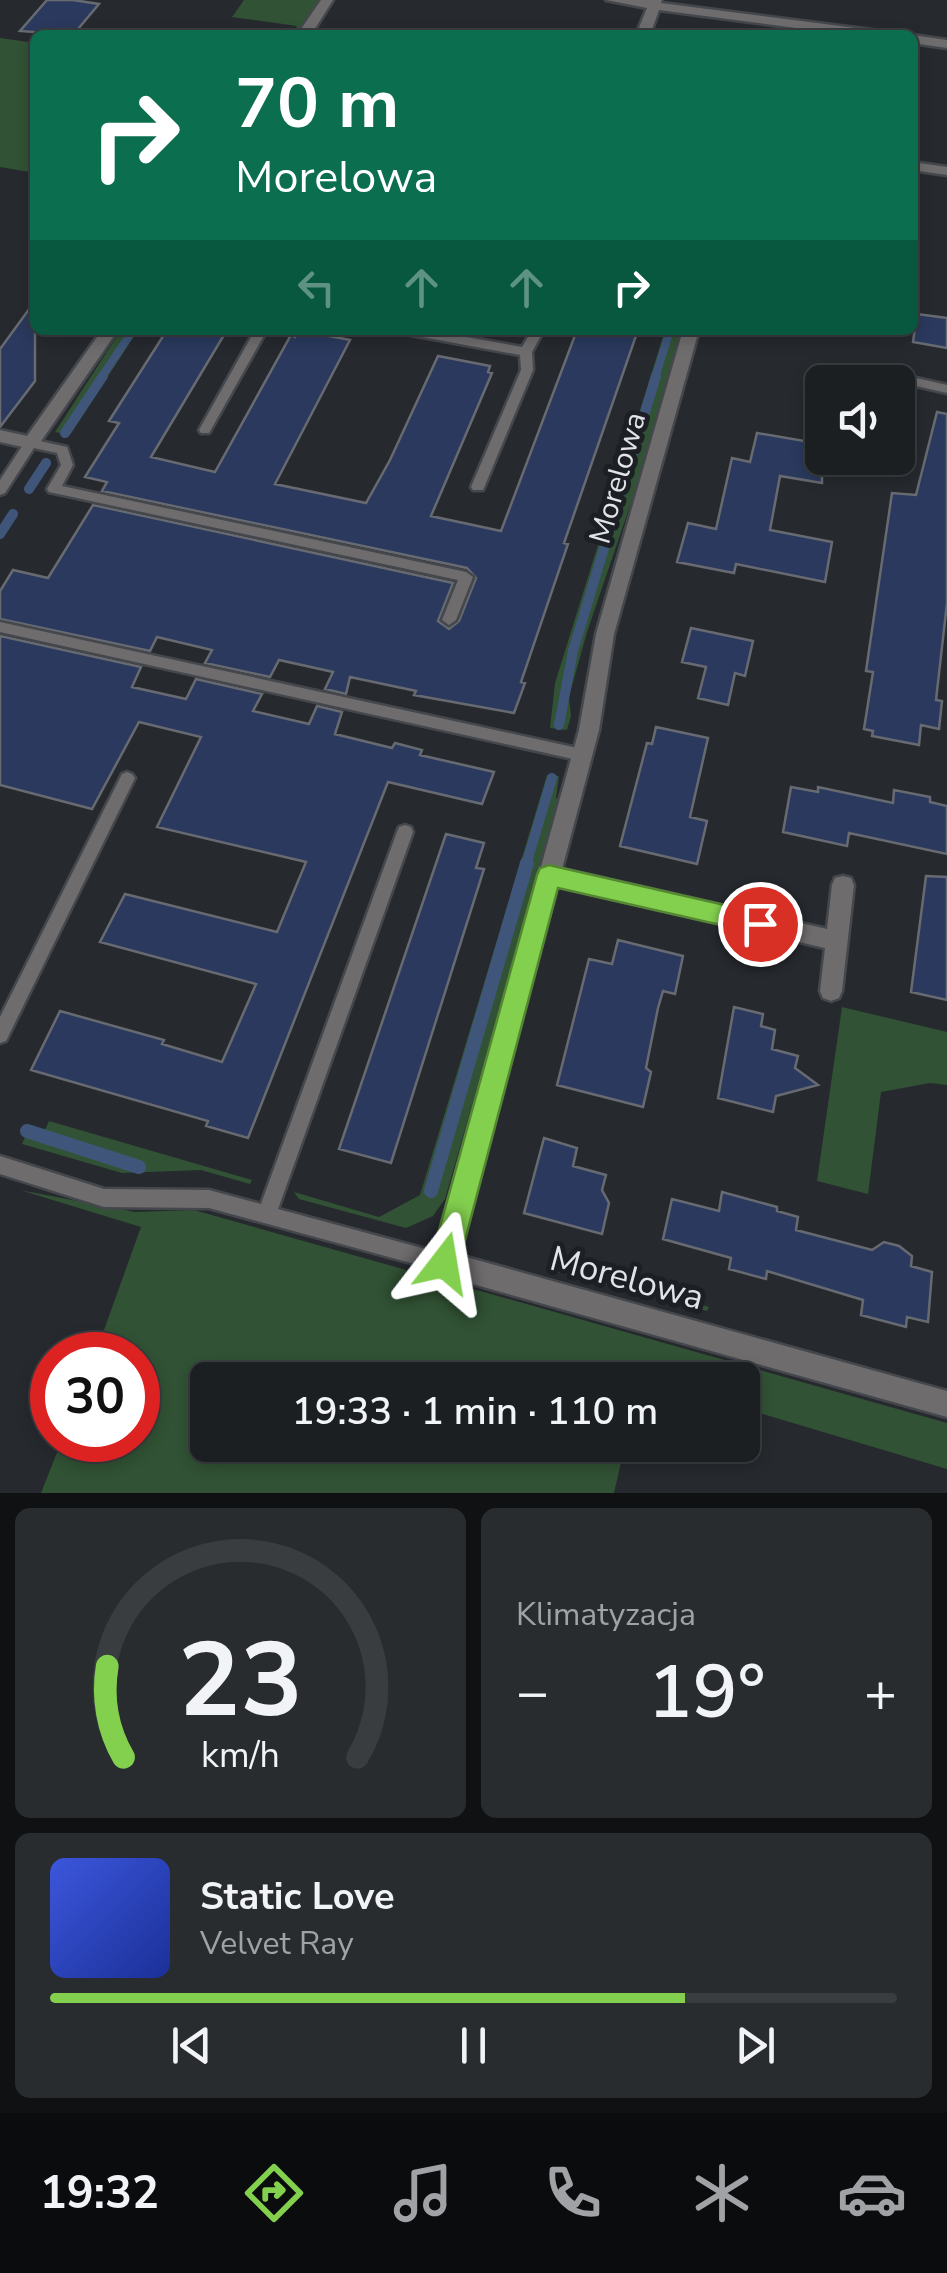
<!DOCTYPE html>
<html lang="pl">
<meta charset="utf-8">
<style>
:root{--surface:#1c1f22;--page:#292c2f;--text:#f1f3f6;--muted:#a0a2a5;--line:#3a3d40;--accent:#83d04e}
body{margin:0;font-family:"Nunito Sans",sans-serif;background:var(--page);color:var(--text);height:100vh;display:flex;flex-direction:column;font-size:38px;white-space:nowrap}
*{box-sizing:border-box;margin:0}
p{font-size:32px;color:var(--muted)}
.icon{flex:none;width:55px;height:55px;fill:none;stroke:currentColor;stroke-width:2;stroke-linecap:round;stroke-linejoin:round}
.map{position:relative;height:1493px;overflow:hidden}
.drawer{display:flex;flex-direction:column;gap:15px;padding:15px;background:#0f1113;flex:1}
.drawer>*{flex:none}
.guide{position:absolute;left:30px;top:30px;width:888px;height:305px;border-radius:15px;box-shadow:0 5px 15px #0003,0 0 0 2px var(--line);background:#0b6e4f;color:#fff;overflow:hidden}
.controls{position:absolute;left:805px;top:365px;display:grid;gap:20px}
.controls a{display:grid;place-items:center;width:110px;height:110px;border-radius:15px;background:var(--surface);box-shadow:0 5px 15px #0003,0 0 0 2px var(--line);font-size:50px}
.speed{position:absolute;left:30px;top:1332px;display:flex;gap:20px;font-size:50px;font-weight:700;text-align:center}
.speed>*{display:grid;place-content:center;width:130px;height:130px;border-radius:50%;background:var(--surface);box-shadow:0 5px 15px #0003,0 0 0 2px var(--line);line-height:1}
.speed .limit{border:15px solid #d22;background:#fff;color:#111}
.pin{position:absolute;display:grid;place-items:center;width:85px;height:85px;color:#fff;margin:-42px;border:5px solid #fff;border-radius:50%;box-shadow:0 2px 10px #0007}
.me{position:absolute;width:110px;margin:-55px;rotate:14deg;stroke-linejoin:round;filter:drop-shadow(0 0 8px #0008)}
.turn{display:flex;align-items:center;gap:35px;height:210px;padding:0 40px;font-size:45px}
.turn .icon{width:130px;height:130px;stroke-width:2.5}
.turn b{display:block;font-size:70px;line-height:85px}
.lanes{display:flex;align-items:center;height:95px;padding:0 40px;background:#0003;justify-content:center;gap:50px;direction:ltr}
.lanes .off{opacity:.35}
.big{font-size:75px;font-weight:600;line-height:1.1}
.drawer .widget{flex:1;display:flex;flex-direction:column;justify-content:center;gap:15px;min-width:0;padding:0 35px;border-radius:15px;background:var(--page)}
.drawer .dial{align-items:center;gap:0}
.dial svg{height:260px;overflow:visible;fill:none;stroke:var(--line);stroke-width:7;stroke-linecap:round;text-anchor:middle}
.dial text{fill:var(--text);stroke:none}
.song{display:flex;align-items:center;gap:30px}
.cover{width:120px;height:120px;border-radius:15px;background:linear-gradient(135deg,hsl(230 70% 55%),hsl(230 70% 35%))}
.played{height:10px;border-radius:5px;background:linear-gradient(90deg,var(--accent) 75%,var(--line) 75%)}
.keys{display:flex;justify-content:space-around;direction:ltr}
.heat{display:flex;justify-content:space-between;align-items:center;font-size:55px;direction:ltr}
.drawer .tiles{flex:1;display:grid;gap:15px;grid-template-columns:1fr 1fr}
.widget:last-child{grid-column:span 2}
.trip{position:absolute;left:190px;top:1362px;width:570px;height:100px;border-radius:15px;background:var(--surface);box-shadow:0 5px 15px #0003,0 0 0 2px var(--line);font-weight:600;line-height:100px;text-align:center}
.tab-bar{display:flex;height:160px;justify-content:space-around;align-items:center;background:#0b0c0e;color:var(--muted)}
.tab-bar .icon{width:70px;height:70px}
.tab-bar .on{color:var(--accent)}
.tab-bar b{font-size:45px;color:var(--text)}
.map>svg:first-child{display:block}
.green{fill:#315234}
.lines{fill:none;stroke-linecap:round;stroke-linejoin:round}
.stream-far2{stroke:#3f567a;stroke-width:8}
.stream-far1{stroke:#3f567a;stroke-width:10}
.stream{stroke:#3f567a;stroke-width:14}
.building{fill:#2a395d;stroke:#676b71;stroke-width:2.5}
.lane-casing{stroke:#44474c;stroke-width:5}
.street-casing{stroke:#44474c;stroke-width:5}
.lane{fill:#6f6c6e;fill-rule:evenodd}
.street{fill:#6f6c6e;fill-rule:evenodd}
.route{fill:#83d04e;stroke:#558733;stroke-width:2.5}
.labels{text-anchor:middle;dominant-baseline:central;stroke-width:10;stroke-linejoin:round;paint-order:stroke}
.street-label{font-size:30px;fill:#e2e4e8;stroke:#1c1f24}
.near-street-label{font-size:35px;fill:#e2e4e8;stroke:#1c1f24}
</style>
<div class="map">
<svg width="947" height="1493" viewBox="0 0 947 1493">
<rect width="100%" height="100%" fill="#26292e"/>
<path class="green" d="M244,0H323L301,33L294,32L297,26L232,17Z
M0,38L35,43V173L0,167Z
M121,330H138L70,435L55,432Z
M665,330H681L634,494L587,632L569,697L571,716L567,730L550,728L555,683Z
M547,775L559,776L556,798L560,799L445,1199L433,1216L406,1228L299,1199L294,1192L379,1217L420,1195Z
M842,1007L947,1032V1085L930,1083L881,1092L868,1194L817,1181Z
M49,1121L252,1180L250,1184L201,1170L122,1173L22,1144L30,1125L45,1130Z
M20,1190L135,1212L194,1210L947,1423V1469L743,1408L742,1380H208V1445H625L614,1493H41L62,1440H138V1355H95L141,1227Z
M550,1263L709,1307L707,1311L548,1270Z"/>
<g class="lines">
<path class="stream-far2" d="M101,378L133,330
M655,378L670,330"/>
<path class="stream-far1" d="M65,433L103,376
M29,489L46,463
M0,534L13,514
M559,725L573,651L656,376
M526,865L552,778"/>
<path class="stream" d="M27,1131L139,1167
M431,1191L527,863"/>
</g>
<path class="building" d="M47,0H73L99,4L73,35L20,31Z
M35,301V381L0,427V349Z
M917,314L947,318V348L913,342Z
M167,330H227L151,457L215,472L291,335L295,337L298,330L350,340L275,484L366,503L390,460L438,356L490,366L488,372L492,373L431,516L501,531L577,330H638L564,543L568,544L521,682L525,683L514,713L414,695L416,691L350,677L346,694L325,689L333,672L279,660L270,677L205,663L212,650L157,637L150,651L0,619V591L13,570L48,578L93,505L453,583L438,621L449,629L459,621L476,578L467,568L102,491L107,482L85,477L119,423L109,421Z
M937,412L947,414V603L936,700L942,701L939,729L921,725L919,745L872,736L873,731L864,729L873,672L866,671L892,493L916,495Z
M757,433L822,444V483L780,476L770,530L832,542L825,582L736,564L734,573L677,562L688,523L716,529L732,458L750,462Z
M691,628L753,641L745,676L735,673L728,705L698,698L706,667L682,662Z
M0,636L141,667L132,687L186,699L196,679L262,694L253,711L309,724L317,706L342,712L335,734L392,748L395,743L422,750L420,755L494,772L482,804L388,782L248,1138L206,1126L208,1121L31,1070L60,1011L164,1040L162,1044L222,1062L256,984L100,942L125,894L277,932L306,862L157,827L201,737L139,722L92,809L0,785Z
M656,727L708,738L690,817L707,821L697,864L620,846L647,743L652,744Z
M791,787L818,792V787L893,803L894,790L930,797V802L947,806V854L849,833L847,846L783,832Z
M446,834L484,843L476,868L484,869L391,1163L339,1149Z
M926,876L947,877V1000L911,992Z
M618,940L683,956L675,994L663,991L658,1008L646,1068L651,1072L643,1107L557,1085L589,959L612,964Z
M734,1007L763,1014L761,1026L775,1030L772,1049L798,1056L795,1068L818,1085L776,1096L773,1112L718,1098Z
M544,1138L577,1148L573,1166L606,1175L602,1190L609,1203L602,1234L524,1213Z
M722,1192L777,1207V1211L798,1217L796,1230L872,1250L884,1242L899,1246L912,1256L911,1266L932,1272L928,1322L907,1317L906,1327L861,1315L863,1300L767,1271L766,1279L729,1269L731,1258L663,1239L672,1199L719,1211Z"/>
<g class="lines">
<g class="lane-casing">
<path id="lane" d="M255,330H267L209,433H201L199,430Z
M400,330H427L522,347L532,330H544L532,352L533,370L483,490H473L471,487L521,370L520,355L406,334Z
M890,372L947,385V393L886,379L884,376Z
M31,439L67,447L73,465L62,486L466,572L473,577L456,620L449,625L442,620L458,580L49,492L47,489L61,465L57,453L34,448L5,493L0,495V480L26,440Z
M0,622L582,749L587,751L590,755L587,759L582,761L0,632Z
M127,772L132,774L135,778L6,1041L0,1043V1017L122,774Z
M405,825L411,827L413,832L278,1209L444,1254L451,1256L453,1263L451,1270L444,1272L209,1208L104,1207L0,1174V1156L104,1189L209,1190L261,1204L397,832L399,827Z"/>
</g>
<g class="street-casing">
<path id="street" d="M321,0H333L311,35H297Z
M606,0H662L661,3L879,31L886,35H849L659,10L650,35H636L647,8Z
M912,35L947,40V48L912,43Z
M912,162L947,167V175L912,170Z
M102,330H118L37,447L31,449L0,442V430L27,436Z
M683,330H699L614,634L599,730L562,869L827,929L832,885L835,878L843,876L851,878L854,885L842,991L839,998L831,1001L823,998L820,991L825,948L557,886L459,1255L947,1391V1417L444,1276L435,1272L431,1263L579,730L596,634Z"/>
</g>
<use href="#lane" class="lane"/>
<use href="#street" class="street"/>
</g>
<path class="route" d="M549,865L760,913L768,916L772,924L768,931L760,934L558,888L459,1263L454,1273L444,1278L434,1273L430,1263L537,875L540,868Z"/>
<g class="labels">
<g class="street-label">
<text transform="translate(618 478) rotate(-74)">Morelowa</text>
</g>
<g class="near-street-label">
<text transform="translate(627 1278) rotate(15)">Morelowa</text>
</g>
</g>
</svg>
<div class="controls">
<a><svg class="icon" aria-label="sound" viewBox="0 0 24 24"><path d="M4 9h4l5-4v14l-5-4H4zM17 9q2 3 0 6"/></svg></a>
</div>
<div class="speed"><div class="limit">30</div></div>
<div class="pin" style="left:760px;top:924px;background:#d93025"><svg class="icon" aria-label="arrive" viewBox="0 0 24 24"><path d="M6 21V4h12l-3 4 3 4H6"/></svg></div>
<svg class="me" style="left:444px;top:1263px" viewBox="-20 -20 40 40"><path d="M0-17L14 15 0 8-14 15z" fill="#83d04e" stroke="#fff" stroke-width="4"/></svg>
<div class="trip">19:33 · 1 min · 110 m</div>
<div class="guide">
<div class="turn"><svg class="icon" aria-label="right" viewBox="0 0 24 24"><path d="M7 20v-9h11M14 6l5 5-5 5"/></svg><div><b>70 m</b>Morelowa</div></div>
<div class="lanes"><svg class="icon off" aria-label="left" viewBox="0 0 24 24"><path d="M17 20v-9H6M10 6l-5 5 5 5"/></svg><svg class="icon off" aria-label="ahead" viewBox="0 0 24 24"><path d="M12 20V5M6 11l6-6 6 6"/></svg><svg class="icon off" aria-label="ahead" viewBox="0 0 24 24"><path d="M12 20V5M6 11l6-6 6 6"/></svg><svg class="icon" aria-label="right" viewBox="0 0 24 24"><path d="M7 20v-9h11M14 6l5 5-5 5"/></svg></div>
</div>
</div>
<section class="drawer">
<div class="tiles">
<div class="widget dial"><svg viewBox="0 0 100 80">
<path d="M14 69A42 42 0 1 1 86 69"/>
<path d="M14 69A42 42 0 0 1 9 41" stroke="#83d04e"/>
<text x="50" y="56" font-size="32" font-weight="700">23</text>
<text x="50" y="72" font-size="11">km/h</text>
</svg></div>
<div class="widget"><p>Klimatyzacja</p>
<div class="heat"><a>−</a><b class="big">19°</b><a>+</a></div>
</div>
<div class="widget">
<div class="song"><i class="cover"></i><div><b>Static Love</b><p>Velvet Ray</p></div></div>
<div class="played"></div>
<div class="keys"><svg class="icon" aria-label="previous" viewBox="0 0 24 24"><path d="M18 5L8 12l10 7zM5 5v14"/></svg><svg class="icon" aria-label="pause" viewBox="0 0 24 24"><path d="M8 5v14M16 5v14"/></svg><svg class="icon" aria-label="next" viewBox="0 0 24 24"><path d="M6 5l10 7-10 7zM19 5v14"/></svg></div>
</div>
</div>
</section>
<nav class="tab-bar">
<b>19:32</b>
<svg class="icon on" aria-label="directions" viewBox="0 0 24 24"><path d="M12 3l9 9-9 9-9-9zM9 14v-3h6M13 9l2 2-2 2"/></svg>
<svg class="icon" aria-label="music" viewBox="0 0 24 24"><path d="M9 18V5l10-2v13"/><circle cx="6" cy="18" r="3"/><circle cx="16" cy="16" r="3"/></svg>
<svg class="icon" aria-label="phone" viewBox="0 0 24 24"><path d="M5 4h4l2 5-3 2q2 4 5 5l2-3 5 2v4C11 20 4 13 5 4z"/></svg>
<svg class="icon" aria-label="climate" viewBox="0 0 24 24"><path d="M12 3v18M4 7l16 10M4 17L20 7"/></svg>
<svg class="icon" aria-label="car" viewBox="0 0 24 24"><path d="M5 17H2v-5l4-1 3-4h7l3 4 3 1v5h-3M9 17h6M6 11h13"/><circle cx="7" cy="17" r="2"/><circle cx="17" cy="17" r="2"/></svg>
</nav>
